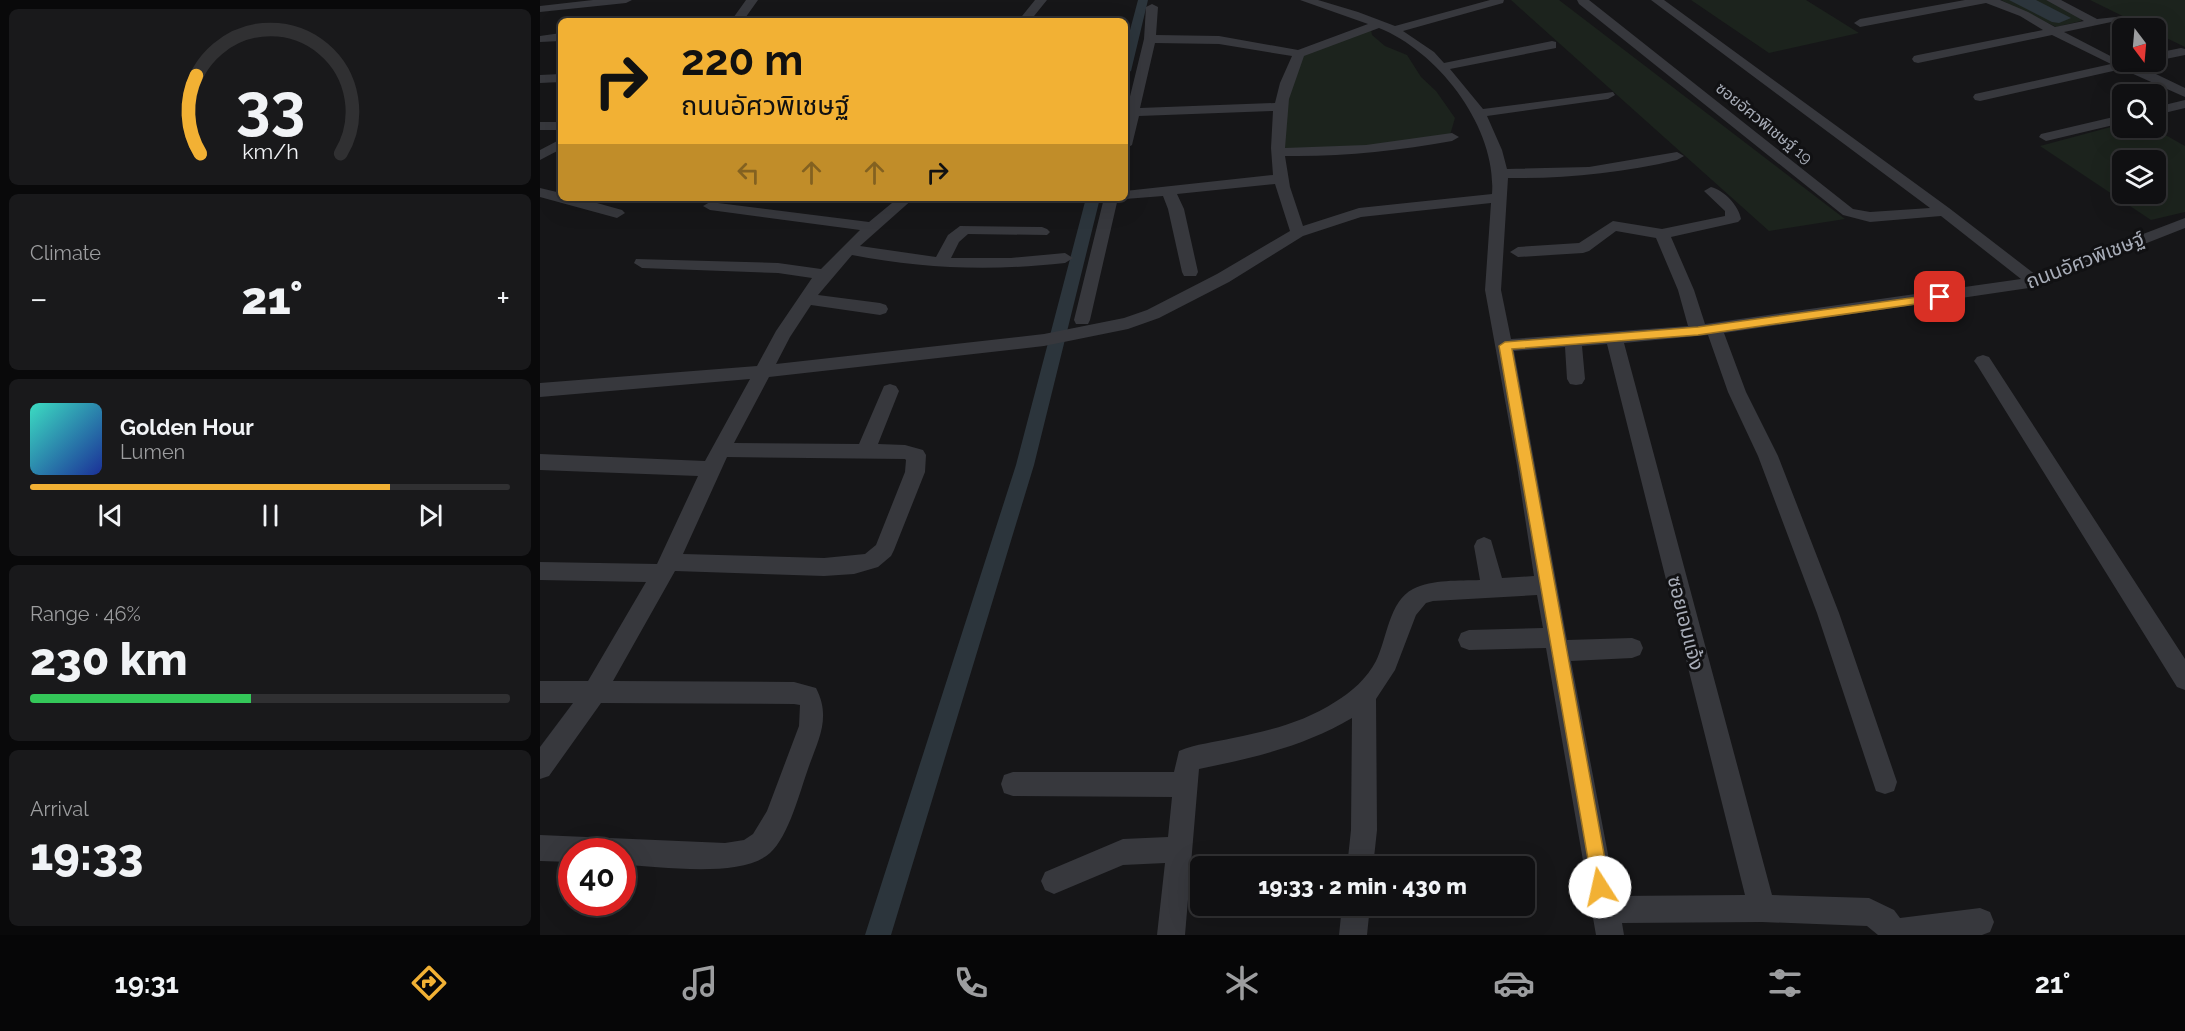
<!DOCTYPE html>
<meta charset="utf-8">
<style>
:root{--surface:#101012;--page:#19191b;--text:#f1f3f6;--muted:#9c9d9f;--line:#303032;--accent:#f2b134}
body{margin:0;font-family:Raleway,"Noto Sans Thai",sans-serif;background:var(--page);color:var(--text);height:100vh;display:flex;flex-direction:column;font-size:22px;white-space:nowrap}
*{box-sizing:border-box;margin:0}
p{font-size:20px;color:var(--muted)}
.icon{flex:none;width:33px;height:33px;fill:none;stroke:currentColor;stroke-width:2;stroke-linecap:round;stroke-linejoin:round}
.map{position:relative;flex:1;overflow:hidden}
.panel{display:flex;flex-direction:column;gap:9px;padding:9px;background:#09090a;width:540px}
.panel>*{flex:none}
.guide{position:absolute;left:18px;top:18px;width:570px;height:183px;border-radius:9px;box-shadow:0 6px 24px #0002,0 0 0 2px var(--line);background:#f2b134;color:#111;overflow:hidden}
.needle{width:39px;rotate:164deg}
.buttons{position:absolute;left:1572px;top:18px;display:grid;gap:12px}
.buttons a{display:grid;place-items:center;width:54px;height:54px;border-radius:9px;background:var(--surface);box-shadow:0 6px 24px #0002,0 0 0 2px var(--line);font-size:30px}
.speed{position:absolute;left:18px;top:838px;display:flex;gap:12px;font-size:30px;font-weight:700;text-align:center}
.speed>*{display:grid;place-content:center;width:78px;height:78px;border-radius:50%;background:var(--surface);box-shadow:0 6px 24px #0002,0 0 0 2px var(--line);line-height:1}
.speed .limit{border:9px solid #d22;background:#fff;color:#111}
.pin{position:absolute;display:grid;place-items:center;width:51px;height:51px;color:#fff;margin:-26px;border-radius:12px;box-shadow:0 3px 9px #0006}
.me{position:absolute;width:66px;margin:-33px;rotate:350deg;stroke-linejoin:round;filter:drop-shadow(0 0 4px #0008)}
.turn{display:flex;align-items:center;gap:21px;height:126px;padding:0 24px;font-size:27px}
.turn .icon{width:78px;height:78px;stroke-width:2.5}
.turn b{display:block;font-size:42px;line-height:51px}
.lanes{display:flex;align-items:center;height:57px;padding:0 24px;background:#0003;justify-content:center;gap:30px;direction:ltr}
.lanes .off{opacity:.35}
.big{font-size:45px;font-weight:800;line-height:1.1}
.panel .card{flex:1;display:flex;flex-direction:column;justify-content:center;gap:9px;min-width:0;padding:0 21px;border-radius:9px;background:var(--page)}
.panel .dial{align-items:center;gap:0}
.dial svg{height:156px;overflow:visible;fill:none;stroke:var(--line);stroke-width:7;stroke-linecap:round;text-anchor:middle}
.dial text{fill:var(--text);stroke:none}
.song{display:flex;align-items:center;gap:18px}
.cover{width:72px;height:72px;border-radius:9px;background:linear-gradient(135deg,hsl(170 70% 55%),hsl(230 70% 35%))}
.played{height:6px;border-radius:3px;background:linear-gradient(90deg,var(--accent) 75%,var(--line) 75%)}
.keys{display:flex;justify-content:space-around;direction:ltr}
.heat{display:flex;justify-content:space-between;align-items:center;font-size:33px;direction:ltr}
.charge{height:9px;border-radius:4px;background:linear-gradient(90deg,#34c759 46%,var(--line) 0)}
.trip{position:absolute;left:650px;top:856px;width:345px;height:60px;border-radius:9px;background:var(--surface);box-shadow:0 6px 24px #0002,0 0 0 2px var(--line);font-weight:800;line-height:60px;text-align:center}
.menu{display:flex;height:96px;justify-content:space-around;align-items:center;background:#060607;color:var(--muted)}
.menu .icon{width:42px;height:42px}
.menu .active{color:var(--accent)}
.menu b{font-size:27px;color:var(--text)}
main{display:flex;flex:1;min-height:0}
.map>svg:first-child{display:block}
.green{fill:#1c231d;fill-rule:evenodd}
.water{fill:#2c353c}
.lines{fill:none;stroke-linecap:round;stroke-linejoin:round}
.canal{fill:#2c353c;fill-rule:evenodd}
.minor{fill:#37383d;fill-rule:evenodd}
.route{fill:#f2b134;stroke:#9d7322;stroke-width:1.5}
.labels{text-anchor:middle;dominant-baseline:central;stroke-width:6;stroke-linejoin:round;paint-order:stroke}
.far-street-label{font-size:16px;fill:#a8adb8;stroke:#111113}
.street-label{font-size:20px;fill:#a8adb8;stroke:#111113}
</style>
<main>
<section class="panel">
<div class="card dial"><svg viewBox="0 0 100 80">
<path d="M14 69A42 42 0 1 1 86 69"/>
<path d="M14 69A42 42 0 0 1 12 29" stroke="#f2b134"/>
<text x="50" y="56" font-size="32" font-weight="700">33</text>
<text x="50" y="72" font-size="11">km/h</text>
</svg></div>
<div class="card"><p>Climate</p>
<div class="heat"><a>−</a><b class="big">21°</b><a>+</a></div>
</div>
<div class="card">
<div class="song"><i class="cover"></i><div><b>Golden Hour</b><p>Lumen</p></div></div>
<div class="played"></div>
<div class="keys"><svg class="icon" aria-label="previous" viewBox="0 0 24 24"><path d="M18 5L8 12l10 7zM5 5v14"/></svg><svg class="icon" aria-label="pause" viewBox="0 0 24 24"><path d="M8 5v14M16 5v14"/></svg><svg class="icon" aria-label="next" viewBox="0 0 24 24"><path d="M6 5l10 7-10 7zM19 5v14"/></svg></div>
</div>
<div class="card"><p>Range · 46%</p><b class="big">230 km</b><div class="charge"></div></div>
<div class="card"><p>Arrival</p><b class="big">19:33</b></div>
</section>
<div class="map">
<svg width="1645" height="935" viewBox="0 0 1645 935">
<rect width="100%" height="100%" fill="#161618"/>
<path class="green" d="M971,0H1019L1305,219L1229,231Z
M1151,0H1266L1319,33L1229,53Z
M1461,0H1506L1541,18V21L1516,27Z
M1550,0H1645V47L1616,33V28H1607Z
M831,30L832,35L845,46L867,55L881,77L896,91L915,118L910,135L858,145L743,150L753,55Z
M1582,124V128H1613L1645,146V212L1611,220L1500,146ZM1616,160V194H1582V160Z"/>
<path class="water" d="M1469,0H1496L1531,18L1519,23L1512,22Z"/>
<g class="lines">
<path class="canal" d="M598,0H608L591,71L585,74V49Z
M546,198H560L494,465L351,935H325L476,465Z"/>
<path class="minor" d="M53,0H92L86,3L0,12V6Z
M206,0H218L203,21H191Z
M495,0H507L490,21H478Z
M760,0H778L818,12L855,26L950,0H964L963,3L863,31L894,52L904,63L1012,41L1016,42V48L910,69L943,109L1073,92L1075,95L1068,99L947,116L962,150L967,169L1049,167L1137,152L1144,156L1137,160C1081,173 1025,179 968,178L961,290L971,339L1148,326L1138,290L1116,238L1076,231L1049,251L1043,253L978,257L970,252L978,247L1039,243L1073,221L1122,229L1185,216V211L1164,191L1171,187C1184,190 1199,206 1201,219L1198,222L1131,237L1154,290L1165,324L1481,279L1401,216L1330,222L1303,215L1039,4L1037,0H1049L1313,209L1330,212L1390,208L1111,0H1124L1409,208L1496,275L1645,218V228L1495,287L1184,333L1206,392L1238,456L1299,613L1357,782L1354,791L1345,794L1336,791L1333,782L1277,613L1218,456L1188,392L1168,335L1084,343L1232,895L1329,898L1354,910L1360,918L1440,908L1450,912L1454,922L1450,932L1442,935H1338L1327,926L1222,922L1082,923L1084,935H1056L1006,648L929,650L921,647L918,640L921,633L929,630L1003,628L997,595L893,601L886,603L876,615L855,670L836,699L837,830L833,867H807L811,830L812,718C765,746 713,758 659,769L645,935H617L625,863L583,865L514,894L505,890L501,881L505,872L583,839L628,837L632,797L473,796L464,793L461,784L464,775L473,772H634L639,751C656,744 675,742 693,738C729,731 764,722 795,702C812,692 827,678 836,661C847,639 849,601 873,589C893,579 919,581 940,580L934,546L937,540L944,537L951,540L962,578L994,576L977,466L945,290L951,203L821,217L763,236L689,282L619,318L588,329L504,346L229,377L194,443L319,444L344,386L350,384L356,386L359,391L338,444L365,445L383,450L386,455L385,472L354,550L351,556L338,567L314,574L284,576L135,571L73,681L254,682L276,688C291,717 279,738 269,766C260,791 249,836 230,853C201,879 120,866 82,865V852H32V862L0,861V835L185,843L204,840L213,834L227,811L259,726L260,705L254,704L61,703L9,776L0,779V747L33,703H0V681H48L106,582L0,580V562L117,564L158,476L0,470V454L165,461L210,379L0,397V383L217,366L236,331L272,278L238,273L102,268L94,263L96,259L238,263L281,269L320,230L170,210L163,206L170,202L329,222L358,198H374L320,246L396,257L408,235L420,226L502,227L507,229L510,232L507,235L428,234L419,242L411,258H471L525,253L533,258L525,263C453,271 383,269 312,255L278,295L340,303L346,305L348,309L346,313L340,315L271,305L250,337L236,364L504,334L584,318L607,310L677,274L750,231L735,184L637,194L644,209L658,272L656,276H644L642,272L628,209L623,196L585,199L580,198H585V191L733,175L731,148L733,111L599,116L592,145L585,149V117L604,39L606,7L612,4L618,7L616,35L679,36L758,50L828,24ZM839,28C899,52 957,128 952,194L819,208L763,226L750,187L745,156C801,157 857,151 912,141L919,137L912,133L826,145L745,148L749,99L764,56ZM615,43L679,44L752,56L740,83L735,103L600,108ZM1067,344L1205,895L1076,896L1031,661L1092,658L1100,655L1103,648L1100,641L1092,638L1027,640L974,351L1025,347L1027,379L1030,384L1036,385L1042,384L1045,379L1042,346ZM187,457L365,459L366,460L365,472L336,545L325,554L284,558L143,554Z
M1425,0H1460L1488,12L1515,27L1544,21L1506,0H1521L1557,19L1576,17V21L1524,32L1582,62H1591L1645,88V97L1582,69L1440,101L1435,100L1433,97L1435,94L1571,64L1512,35L1378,63L1374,62L1372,59L1374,56L1378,55L1503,30L1480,16L1446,3L1320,27L1314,23L1320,19Z
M21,33V41L0,42V36Z
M1641,48L1645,49V55L1616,61V53Z
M21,74V82L0,83V75Z
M1645,100V108L1616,115V107Z
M1582,115V123L1506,141L1499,137L1501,134Z
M0,122H21V130H0Z
M21,139V149L0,160V150Z
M0,188L21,193V198H39L82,210L85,213L77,218L0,197Z
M564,198H578L550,320L548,324H536L534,320Z
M1443,355L1449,357L1645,659V690L1637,687L1437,365L1434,361L1437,357Z
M802,906H830L827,935H799Z"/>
</g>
<path class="route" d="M1400,294L1406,297L1404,300L1158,335L972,349L1070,887L1067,894L1060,896L1054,894L959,346L965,342L1158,327Z"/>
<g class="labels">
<g class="far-street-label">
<text transform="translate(1224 123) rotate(39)">ซอยอัศวพิเชษฐ์ 19</text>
</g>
<g class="street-label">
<text transform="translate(1545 260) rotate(-21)">ถนนอัศวพิเชษฐ์</text>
<text transform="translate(1146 623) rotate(76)">ซอยเอมแจ้ง</text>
</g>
</g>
</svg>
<div class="buttons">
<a><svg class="needle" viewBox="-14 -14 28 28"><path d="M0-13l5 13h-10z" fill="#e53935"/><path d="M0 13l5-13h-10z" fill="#9c9d9f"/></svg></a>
<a><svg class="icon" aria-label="search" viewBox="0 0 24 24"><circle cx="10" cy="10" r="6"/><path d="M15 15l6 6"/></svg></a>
<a><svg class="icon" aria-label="layers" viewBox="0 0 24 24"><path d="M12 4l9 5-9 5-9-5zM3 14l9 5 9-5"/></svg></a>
</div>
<div class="speed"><div class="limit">40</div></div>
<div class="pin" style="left:1400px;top:297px;background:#d93025"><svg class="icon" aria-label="arrive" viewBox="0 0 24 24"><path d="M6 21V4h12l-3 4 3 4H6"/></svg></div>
<svg class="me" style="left:1060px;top:887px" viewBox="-20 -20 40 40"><circle r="19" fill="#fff"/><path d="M0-13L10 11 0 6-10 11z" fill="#f2b134"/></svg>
<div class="trip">19:33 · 2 min · 430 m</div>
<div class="guide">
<div class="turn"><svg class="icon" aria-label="right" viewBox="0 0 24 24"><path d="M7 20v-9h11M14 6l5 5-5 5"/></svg><div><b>220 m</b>ถนนอัศวพิเชษฐ์</div></div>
<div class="lanes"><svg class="icon off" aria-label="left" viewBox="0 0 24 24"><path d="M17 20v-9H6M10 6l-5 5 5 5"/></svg><svg class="icon off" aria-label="ahead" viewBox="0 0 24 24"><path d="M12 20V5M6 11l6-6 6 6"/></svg><svg class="icon off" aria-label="ahead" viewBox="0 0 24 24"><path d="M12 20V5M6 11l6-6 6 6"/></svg><svg class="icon" aria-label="right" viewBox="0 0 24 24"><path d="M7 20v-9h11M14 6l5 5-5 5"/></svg></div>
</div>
</div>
</main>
<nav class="menu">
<b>19:31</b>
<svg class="icon active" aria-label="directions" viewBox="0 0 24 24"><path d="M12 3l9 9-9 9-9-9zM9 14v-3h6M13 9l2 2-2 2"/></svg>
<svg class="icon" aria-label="music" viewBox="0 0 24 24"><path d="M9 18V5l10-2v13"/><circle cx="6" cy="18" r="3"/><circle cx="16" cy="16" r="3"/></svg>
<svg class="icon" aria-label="phone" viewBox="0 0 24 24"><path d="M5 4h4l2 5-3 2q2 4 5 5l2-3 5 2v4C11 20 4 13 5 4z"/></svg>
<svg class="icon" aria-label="climate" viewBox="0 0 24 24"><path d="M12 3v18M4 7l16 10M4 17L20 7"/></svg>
<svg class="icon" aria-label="car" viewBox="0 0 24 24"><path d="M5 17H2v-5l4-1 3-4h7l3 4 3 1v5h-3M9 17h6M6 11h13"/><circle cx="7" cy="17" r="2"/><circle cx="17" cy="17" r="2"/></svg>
<svg class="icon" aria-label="filters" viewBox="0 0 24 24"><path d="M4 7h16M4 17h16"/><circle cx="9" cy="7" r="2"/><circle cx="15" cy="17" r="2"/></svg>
<b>21°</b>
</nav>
